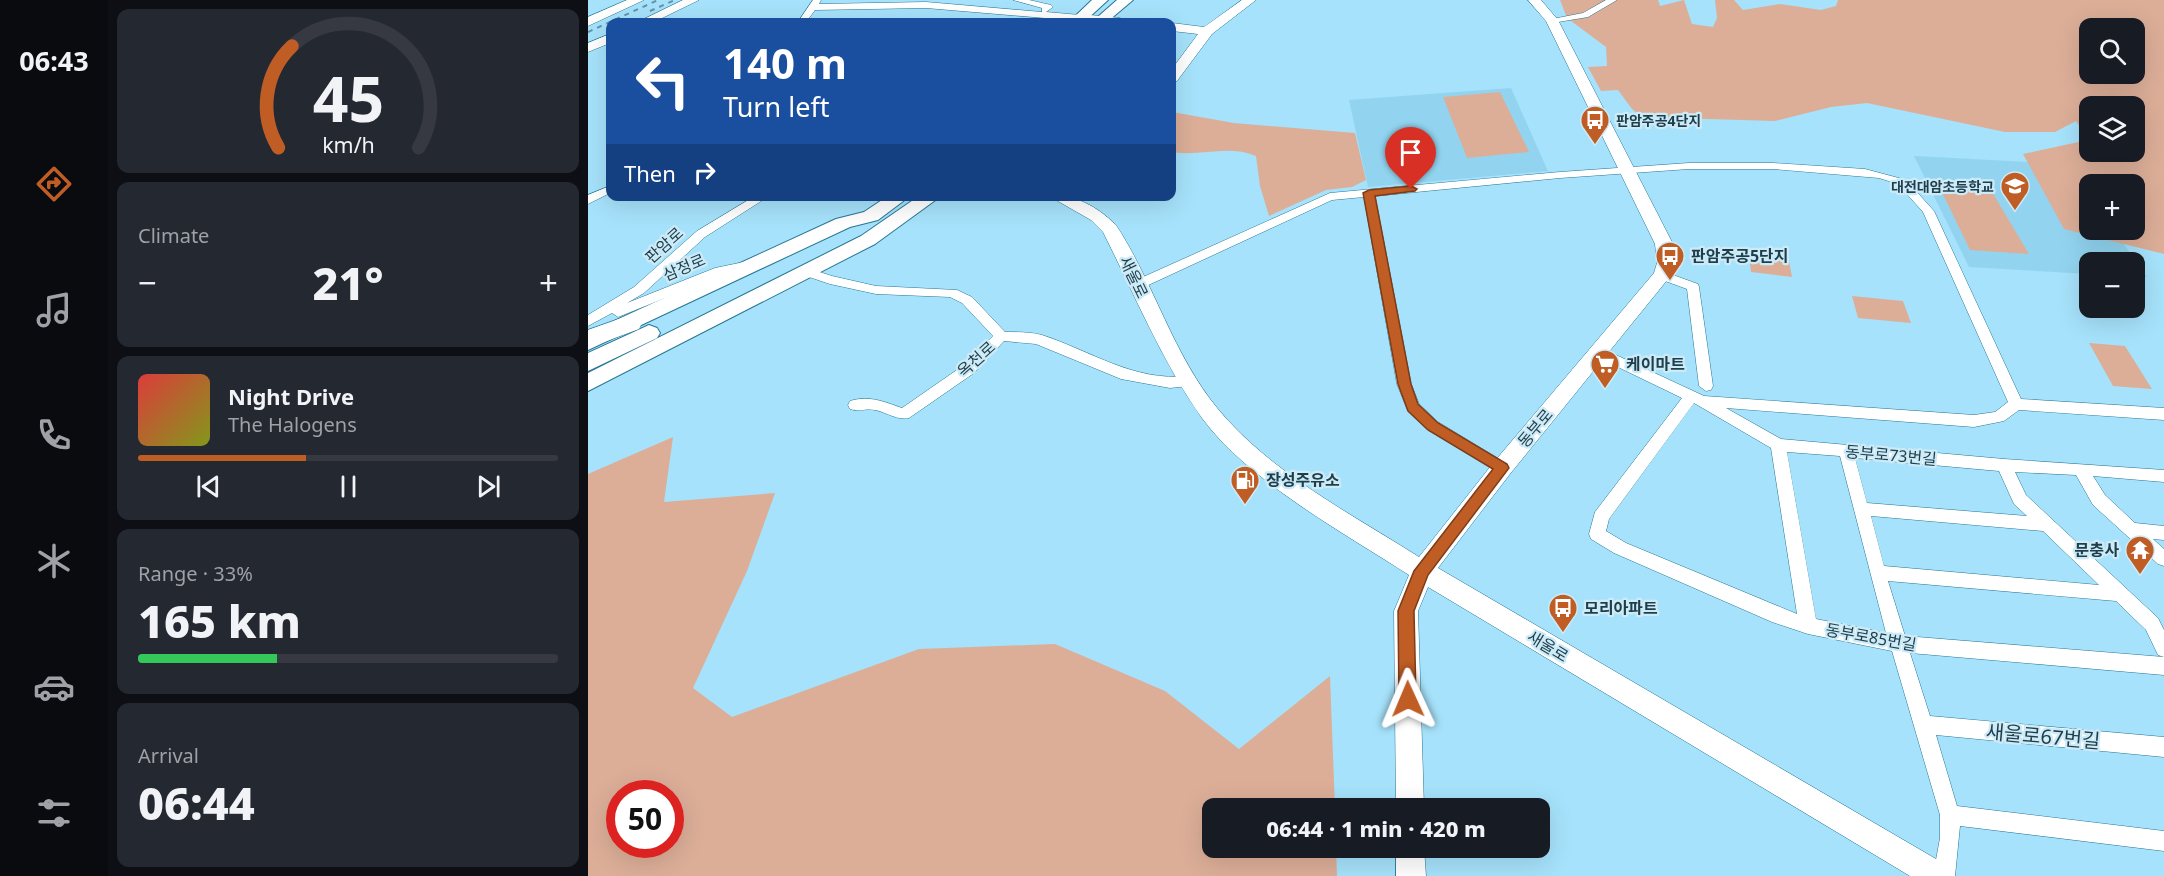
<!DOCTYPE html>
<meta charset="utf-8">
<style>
:root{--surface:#171b24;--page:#242831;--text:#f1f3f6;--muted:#9ea1a6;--line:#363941;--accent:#c05d25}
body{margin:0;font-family:"Noto Sans","Noto Sans KR",sans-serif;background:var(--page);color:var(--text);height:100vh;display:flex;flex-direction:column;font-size:22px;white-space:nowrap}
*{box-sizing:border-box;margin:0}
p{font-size:20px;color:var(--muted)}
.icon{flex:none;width:33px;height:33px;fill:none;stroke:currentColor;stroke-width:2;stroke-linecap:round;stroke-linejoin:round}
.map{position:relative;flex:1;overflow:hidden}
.details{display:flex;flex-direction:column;gap:9px;padding:9px;background:#0d0f14;width:480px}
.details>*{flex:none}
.guide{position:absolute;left:18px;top:18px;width:570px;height:183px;border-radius:12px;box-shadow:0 6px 24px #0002;background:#1a4fa0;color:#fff;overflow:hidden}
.fabs{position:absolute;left:1491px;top:18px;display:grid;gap:12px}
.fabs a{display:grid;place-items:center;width:66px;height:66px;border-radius:12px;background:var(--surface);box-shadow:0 6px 24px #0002;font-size:30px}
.speed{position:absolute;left:18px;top:780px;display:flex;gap:12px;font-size:30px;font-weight:700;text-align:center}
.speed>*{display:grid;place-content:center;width:78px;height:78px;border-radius:50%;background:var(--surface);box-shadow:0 6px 24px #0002;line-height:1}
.speed .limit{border:9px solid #d22;background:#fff;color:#111}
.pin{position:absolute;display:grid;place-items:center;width:51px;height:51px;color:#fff;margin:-62px -26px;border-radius:50% 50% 50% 0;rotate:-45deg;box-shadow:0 0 6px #0007}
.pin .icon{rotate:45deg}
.me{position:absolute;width:66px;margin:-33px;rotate:359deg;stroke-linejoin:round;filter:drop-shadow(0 0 4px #0008)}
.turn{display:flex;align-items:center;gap:21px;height:126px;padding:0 18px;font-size:27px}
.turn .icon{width:78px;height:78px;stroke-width:2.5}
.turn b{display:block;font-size:42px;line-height:51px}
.then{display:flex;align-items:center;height:57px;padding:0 18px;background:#0003;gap:12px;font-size:22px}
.big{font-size:45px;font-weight:800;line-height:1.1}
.details .widget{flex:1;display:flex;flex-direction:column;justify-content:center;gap:9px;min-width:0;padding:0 21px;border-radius:12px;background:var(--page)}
.details .dial{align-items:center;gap:0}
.dial svg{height:156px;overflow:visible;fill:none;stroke:var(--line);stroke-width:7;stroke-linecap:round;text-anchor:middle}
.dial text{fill:var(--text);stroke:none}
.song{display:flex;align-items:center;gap:18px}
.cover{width:72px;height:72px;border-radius:9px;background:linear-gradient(135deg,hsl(0 70% 55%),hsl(70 70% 35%))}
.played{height:6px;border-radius:3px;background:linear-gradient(90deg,var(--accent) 40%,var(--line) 40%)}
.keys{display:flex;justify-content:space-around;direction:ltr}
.heat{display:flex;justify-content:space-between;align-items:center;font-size:33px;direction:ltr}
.charge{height:9px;border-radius:4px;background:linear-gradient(90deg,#34c759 33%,var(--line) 0)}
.trip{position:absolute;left:614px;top:798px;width:348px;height:60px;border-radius:12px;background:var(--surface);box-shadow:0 6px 24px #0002;font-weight:800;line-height:60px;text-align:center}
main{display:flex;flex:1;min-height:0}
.tab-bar{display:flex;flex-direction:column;width:108px;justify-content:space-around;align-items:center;background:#090b0e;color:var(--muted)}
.tab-bar .icon{width:42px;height:42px}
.tab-bar .current{color:var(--accent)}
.tab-bar b{font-size:27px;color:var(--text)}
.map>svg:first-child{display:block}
.built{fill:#92d4f0}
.green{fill:#dcae98;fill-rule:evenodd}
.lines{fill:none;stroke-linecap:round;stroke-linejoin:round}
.street-casing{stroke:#277794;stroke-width:1}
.secondary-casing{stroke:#277794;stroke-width:1}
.primary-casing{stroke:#277794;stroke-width:2}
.highway-casing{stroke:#277794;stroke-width:1}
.street{fill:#fff;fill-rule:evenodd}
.secondary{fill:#fff;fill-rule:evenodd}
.primary{fill:#fff;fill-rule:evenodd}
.highway{fill:#fff;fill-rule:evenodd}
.rail{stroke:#6594a7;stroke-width:2;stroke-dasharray:5 5;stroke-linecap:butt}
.route{fill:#c05d25;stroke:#7d3c18;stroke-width:1.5}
.labels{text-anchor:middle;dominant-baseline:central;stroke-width:4.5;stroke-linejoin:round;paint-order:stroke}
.far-poi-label{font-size:14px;font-weight:bold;fill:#1e3e4b;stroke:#cdeaf7;text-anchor:start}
.street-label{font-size:16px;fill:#1e3e4b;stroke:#cdeaf7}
.poi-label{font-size:16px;font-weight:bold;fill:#1e3e4b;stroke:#cdeaf7;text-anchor:start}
.near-street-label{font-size:20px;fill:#1e3e4b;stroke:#cdeaf7}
</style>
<main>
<nav class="tab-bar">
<b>06:43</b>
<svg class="icon current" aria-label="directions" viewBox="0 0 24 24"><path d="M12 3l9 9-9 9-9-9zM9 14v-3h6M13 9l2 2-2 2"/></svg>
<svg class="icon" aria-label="music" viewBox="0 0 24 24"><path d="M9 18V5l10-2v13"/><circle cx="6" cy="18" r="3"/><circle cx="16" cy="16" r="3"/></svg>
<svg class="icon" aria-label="phone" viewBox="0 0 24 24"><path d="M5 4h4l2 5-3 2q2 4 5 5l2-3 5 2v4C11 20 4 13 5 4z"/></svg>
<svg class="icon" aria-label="climate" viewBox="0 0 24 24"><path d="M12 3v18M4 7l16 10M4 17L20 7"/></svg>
<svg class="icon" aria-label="car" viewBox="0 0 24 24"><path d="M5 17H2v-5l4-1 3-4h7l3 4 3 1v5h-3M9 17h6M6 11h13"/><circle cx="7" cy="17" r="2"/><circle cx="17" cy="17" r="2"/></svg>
<svg class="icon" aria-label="filters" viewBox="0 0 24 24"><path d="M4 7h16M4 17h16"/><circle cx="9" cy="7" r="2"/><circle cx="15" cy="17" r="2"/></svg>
</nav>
<section class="details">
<div class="widget dial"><svg viewBox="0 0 100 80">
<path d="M14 69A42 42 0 1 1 86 69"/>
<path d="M14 69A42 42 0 0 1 21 17" stroke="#c05d25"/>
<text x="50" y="56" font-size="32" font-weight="700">45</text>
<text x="50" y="72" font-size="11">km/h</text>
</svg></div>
<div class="widget"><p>Climate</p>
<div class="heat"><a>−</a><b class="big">21°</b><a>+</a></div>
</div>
<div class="widget">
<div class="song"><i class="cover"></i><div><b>Night Drive</b><p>The Halogens</p></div></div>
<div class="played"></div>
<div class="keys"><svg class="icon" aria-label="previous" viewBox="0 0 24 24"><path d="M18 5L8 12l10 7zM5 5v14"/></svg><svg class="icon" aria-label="pause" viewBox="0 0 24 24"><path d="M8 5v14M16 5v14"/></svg><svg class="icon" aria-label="next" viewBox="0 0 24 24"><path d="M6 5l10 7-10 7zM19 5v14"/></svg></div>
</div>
<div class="widget"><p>Range · 33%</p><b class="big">165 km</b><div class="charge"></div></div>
<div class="widget"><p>Arrival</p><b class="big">06:44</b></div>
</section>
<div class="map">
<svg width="1576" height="876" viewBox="0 0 1576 876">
<rect width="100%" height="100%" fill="#a6e2fb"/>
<path class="built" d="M923,88L960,171L780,187L761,100Z
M1326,156L1481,164L1502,230H1526L1559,277L1547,276L1546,262H1502L1501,274L1381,267Z"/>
<path class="green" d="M972,0H1070L1072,6L1096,0L1104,24L1125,27L1129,18L1127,0H1146L1155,10L1192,4L1233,10L1248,6L1250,0H1576V254L1476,229L1435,154L1500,140L1488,121L1467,132H1417L1279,103L1243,107L1187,121L1054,117L1044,109L1030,90L1013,91L1000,67L1019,66L1018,47L979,18ZM1502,28H1546V74H1502ZM1502,106H1546V152H1502ZM1502,184H1546V230H1502Z
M912,92L941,152L879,158L855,97Z
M584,112L646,123L767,133L778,180L764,187L738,190L681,216L672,186L668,156C640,144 612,157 584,152Z
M1348,180L1398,182L1441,254L1382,250Z
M1161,256L1201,261L1204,277L1163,272Z
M1264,296L1315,301L1323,323L1270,318Z
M1501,343L1537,346L1564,389L1525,386Z
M85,437L76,502L187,493L159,571L105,688L144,717L331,649L467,644L577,691L651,749L742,676L747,808H624V848H748L749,876H0V474ZM32,794H82V844H32Z"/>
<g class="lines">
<g class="street-casing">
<path id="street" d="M225,0H233L231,4L338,2L454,12V8L425,0H441L463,5L465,7L458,12L492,15L497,18L492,21L338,8L227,10L218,22H210Z
M1018,0H1029L1000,17L964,23L959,20L995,13Z
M1101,163H1185L1277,169L1318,180L1346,211L1433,399L1576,408V420L1431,410L1416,421L1386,427L1138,408L1193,439L1416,459L1576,470V482L1505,476L1517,495L1547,523L1576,526V540L1565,539L1576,549V566L1570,564L1505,505L1488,475L1427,472L1438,495L1570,618L1576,630V657L1570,655L1558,630L1528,601L1300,581L1317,636L1576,657V675L1322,653L1342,716L1576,737V757L1348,735L1369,806L1576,831V851L1372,826L1367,876H1345L1352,838V815L1304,651L1220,634L1184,622L1026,553L1003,539L1001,534L1007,512L1094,398L1005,355L1003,352L1005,349H1015L1116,396L1386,415L1407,412L1420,402L1335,212L1310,184L1291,178L1185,169H1101L972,178L787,196L823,384L831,404L850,422L919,464L922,468L919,472L914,474L840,430L820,411L809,384L776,197L744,200L554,288H544L543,285L544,282L742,193L972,172ZM1106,403L1183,448L1209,614L1038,543L1018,531L1021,519ZM1199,452L1252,456L1298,633L1228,619ZM1267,458L1411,471L1426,504L1439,516L1279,503ZM1283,516L1455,531L1511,585L1296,566Z
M22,186V193L0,204V195Z
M167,196H181L117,237L56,293L39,303L127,268L156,262L160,263L162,266L160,269L134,275L35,315L30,317L24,313L0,326V315L46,287L109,231Z
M216,267L244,276L288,286L369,290L384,297L417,332C429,332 442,332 454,335C503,351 546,382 600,376L607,381L600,386L582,388L533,379L448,344L416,341L386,373L321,418C310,421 298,412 287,410C279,408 270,412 262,409L260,405L262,401C281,395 297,402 314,408L376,365L405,336L374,303L362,297L288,294L242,284L212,274L210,271Z
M1074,271L1110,284L1111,287L1125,386L1123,390L1118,391L1111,386L1099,289L1069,278L1068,275L1069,272Z"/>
</g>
<g class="secondary-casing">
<path id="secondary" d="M39,0H56L0,26V17Z
M95,0H111L66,22H50Z
M654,0H668L624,34L589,81L584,82V69L610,34L584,31V23L616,27Z
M940,0H953L970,20L1085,244L1087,263L1080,279L922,474L850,568L1360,866L1365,876H1322L840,587L830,611L836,808H808L806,611L821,575C756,533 659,480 614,418C574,362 546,293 515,232L503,220L461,196C490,196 507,205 528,225C566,283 585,355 630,409C683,473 762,513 831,557L906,462L1066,273L1069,263L1067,244L958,21Z
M492,14L532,18L538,22L487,21L486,18L487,15Z
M22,34V43L0,52V43Z
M808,848H836L838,876H808Z"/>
</g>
<g class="primary-casing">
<path id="primary" d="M504,0H520L496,22H481Z
M529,0H545L519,22H504Z
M300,196H322L290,220L262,227L0,350V333L248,219L276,212Z
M331,196H353L287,244L0,391V373L273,236Z
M61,325L69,328L72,333L69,338L0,371V353Z"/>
</g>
<g class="highway-casing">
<path id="highway" d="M42,315L51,317L54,323L51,329L0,348V330Z"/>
</g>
<use href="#street" class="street"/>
<use href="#secondary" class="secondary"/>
<use href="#primary" class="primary"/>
<use href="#highway" class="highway"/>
<path class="rail" d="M62,11L87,0
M0,32L70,0"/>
</g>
<path class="route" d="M823,186L829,189L827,191L787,196L823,384L830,404L850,423L919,464L921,468L840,575L826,611L828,699L826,705L820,707L814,705L811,699L810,611L826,571L905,469L840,430L820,411L810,384L775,193L781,190Z"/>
<defs>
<g id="bus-pin" transform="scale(1.5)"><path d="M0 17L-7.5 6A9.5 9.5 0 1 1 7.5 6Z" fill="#c05d25" stroke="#cdeaf7"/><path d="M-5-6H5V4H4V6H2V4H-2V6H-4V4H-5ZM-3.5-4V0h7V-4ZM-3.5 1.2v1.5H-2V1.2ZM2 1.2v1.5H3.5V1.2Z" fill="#fff"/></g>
<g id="school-pin" transform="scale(1.5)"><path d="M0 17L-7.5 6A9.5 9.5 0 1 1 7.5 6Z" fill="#c05d25" stroke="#cdeaf7"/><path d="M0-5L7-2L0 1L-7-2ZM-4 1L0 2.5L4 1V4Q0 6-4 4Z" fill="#fff"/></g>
<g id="supermarket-pin" transform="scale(1.5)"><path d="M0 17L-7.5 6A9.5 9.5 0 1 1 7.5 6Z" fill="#c05d25" stroke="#cdeaf7"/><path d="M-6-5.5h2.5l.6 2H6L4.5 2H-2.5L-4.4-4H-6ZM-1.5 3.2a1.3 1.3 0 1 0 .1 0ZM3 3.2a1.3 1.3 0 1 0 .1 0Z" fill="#fff"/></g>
<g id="fuel-pin" transform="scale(1.5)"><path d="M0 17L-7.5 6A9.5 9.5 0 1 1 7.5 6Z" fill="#c05d25" stroke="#cdeaf7"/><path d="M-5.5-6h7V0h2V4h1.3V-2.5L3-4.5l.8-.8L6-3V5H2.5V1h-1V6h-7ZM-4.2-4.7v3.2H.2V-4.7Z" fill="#fff"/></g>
<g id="temple-pin" transform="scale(1.5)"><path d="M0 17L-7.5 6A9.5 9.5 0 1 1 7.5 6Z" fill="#c05d25" stroke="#cdeaf7"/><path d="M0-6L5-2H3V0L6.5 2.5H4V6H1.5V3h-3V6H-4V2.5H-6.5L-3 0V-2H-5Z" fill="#fff"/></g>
</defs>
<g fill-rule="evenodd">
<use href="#bus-pin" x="1007" y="120"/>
<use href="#school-pin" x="1427" y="186"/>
<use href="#bus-pin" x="1082" y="256"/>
<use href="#supermarket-pin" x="1017" y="364"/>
<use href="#fuel-pin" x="657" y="480"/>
<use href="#temple-pin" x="1552" y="550"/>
<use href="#bus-pin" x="975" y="608"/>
</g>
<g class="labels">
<g class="far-poi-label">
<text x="1028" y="120">판암주공4단지</text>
<text x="1406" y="186" text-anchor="end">대전대암초등학교</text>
</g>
<g class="street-label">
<text transform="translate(76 245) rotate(-42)">판암로</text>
<text transform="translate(96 267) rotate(-23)">삼정로</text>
<text transform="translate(546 277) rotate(64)">새울로</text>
<text transform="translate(388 359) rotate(-42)">옥천로</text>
<text transform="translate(947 428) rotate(-50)">동부로</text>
<text transform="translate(1303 455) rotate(5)">동부로73번길</text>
<text transform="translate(1283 637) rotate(10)">동부로85번길</text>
<text transform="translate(960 646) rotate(31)">새울로</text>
</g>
<g class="poi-label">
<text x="1103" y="256">판암주공5단지</text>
<text x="1038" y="364">케이마트</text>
<text x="678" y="480">장성주유소</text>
<text x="1531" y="550" text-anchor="end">문충사</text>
<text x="996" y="608">모리아파트</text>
</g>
<g class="near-street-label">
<text transform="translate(1455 736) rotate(5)">새울로67번길</text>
</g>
</g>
</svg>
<div class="fabs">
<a><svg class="icon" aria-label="search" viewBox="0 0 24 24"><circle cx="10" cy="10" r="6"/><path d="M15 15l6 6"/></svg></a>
<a><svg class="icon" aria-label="layers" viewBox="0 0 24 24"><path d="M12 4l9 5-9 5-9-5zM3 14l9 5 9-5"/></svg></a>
<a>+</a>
<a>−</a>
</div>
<div class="speed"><div class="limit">50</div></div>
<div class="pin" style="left:823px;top:189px;background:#d93025"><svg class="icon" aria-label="arrive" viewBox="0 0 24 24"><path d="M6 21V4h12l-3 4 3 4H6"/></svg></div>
<svg class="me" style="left:820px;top:699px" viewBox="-20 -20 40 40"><path d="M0-17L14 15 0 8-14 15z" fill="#c05d25" stroke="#fff" stroke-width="4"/></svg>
<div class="trip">06:44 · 1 min · 420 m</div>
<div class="guide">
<div class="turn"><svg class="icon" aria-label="left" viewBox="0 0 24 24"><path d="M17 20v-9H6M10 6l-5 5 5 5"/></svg><div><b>140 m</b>Turn left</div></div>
<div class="then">Then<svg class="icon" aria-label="right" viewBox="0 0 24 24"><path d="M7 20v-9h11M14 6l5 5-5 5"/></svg></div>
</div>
</div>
</main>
